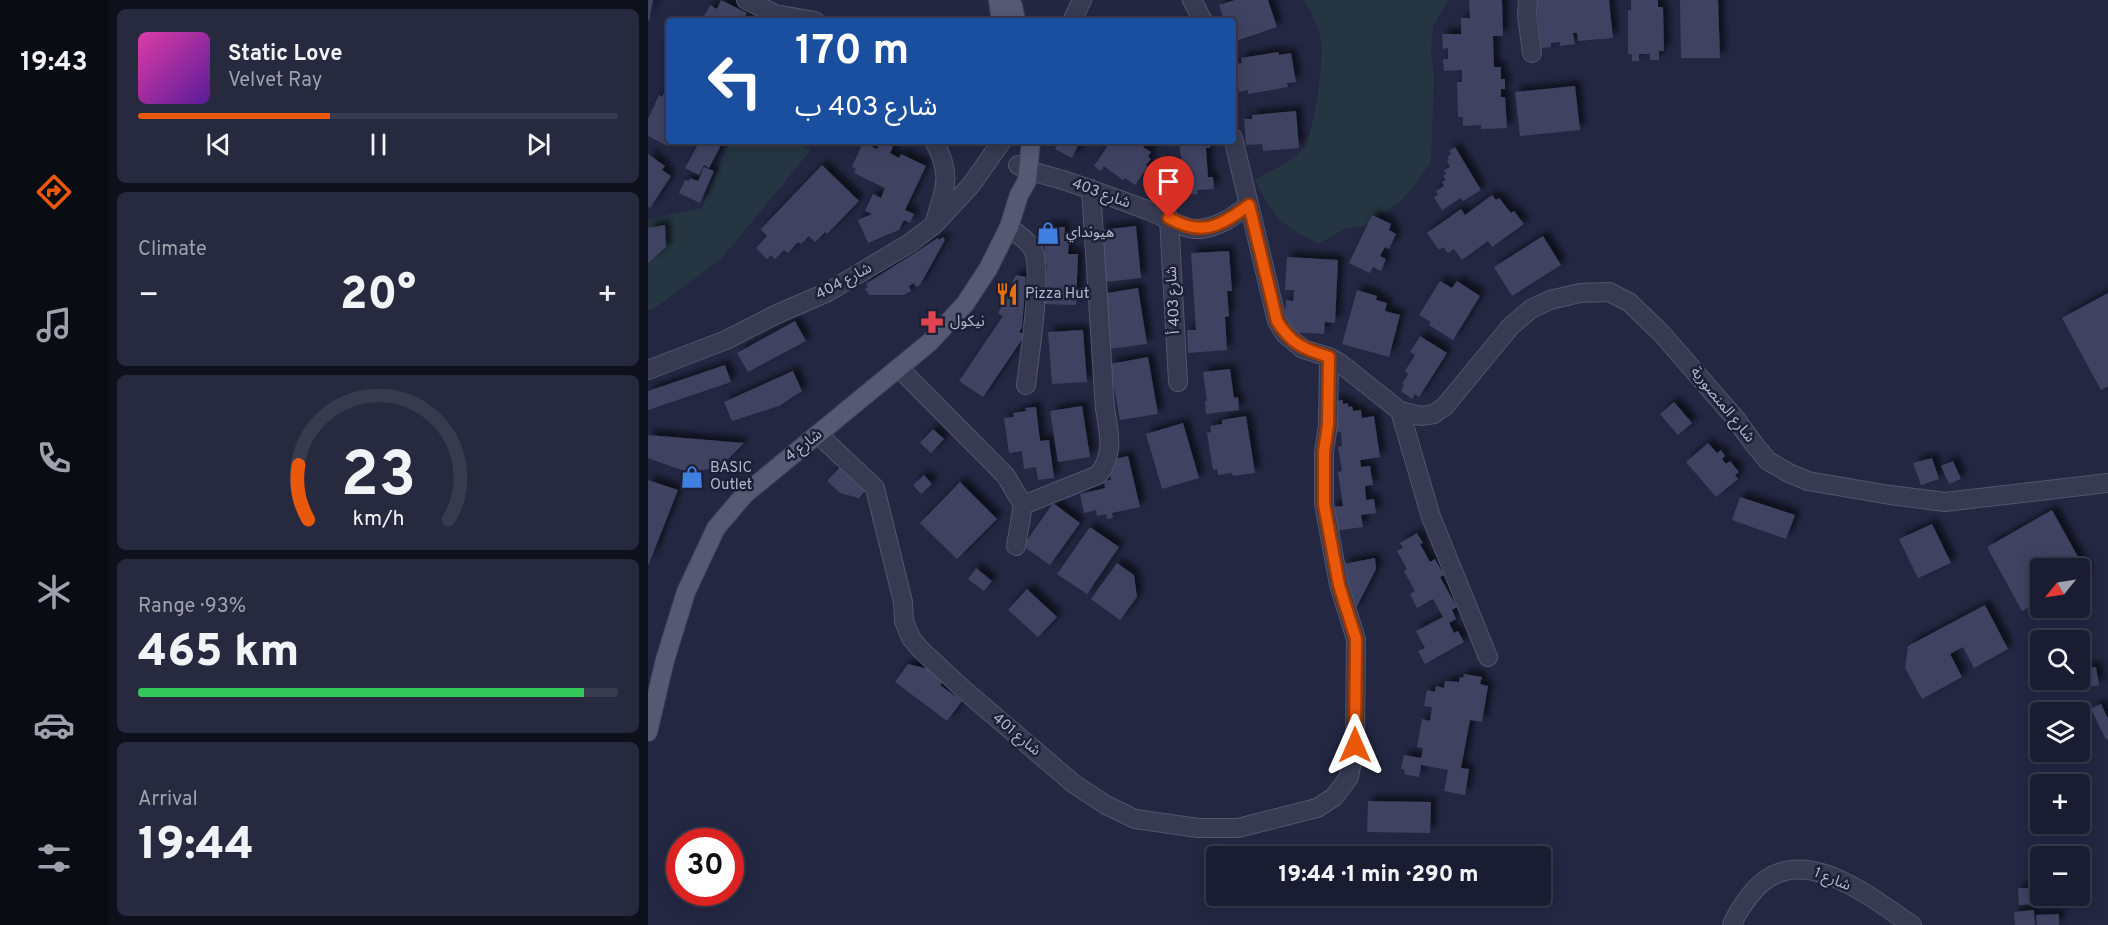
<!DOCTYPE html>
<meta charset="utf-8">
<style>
:root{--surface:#1a1d32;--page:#272a3e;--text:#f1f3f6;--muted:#9fa2ac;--line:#383b4d;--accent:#ea580c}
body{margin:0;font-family:Overpass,"Noto Sans Arabic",sans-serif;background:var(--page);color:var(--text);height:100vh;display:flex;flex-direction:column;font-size:22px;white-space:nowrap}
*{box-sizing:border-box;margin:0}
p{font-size:20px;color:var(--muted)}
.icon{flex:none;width:33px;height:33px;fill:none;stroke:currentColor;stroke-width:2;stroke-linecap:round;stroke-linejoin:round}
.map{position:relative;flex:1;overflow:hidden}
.panel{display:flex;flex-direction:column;gap:9px;padding:9px;background:#0e101c;width:540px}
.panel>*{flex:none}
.top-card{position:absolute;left:18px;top:18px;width:570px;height:126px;border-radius:6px;box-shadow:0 3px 15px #0003,0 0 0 2px var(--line);background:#1a4fa0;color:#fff;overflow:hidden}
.needle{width:39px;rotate:240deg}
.fabs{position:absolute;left:1382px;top:558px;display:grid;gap:12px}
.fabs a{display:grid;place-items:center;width:60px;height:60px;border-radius:6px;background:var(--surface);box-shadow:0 3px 15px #0003,0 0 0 2px var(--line);font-size:30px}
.speed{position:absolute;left:18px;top:828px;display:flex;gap:12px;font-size:30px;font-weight:700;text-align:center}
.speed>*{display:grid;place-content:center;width:78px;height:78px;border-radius:50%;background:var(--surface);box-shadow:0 3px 15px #0003,0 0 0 2px var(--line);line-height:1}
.speed .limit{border:9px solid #d22;background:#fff;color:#111}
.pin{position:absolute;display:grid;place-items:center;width:51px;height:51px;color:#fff;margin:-62px -26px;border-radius:50% 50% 50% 0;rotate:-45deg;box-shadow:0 0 6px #0007}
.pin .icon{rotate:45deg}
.me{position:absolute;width:66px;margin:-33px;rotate:0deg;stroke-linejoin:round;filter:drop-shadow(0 0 4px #0008)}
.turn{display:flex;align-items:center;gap:21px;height:126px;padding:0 30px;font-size:27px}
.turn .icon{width:78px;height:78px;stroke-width:2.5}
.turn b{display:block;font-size:42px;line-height:51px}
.big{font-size:45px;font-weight:800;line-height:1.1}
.panel .widget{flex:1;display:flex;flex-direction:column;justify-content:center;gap:9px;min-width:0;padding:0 21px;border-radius:9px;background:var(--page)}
.panel .dial{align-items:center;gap:0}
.dial svg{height:156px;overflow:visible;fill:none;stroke:var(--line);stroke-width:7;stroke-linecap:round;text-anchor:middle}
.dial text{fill:var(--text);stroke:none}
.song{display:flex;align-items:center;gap:18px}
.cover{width:72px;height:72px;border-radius:9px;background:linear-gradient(135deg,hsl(320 70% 55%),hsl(270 70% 35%))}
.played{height:6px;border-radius:3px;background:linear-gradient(90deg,var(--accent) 40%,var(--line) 40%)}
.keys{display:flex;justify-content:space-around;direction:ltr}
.heat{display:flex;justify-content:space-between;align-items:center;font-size:33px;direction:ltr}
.charge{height:9px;border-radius:4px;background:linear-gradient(90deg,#34c759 93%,var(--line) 0)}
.trip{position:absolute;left:558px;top:846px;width:345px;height:60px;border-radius:6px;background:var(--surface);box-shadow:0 3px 15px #0003,0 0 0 2px var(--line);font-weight:800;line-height:60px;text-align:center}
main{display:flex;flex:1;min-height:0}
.tabs{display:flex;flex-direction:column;width:108px;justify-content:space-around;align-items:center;background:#0a0c14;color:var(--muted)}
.tabs .icon{width:42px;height:42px}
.tabs .active{color:var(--accent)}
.tabs b{font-size:27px;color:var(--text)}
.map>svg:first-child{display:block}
.green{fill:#253642}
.building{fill:#3f4362;filter:url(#shadow)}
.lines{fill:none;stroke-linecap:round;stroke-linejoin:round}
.minor-casing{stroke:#52556c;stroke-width:20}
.major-casing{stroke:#41435a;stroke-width:20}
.minor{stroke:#373a51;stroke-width:18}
.major{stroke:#555971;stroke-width:18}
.route-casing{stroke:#983908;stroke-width:15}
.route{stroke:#ea580c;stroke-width:10}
.labels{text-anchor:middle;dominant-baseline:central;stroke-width:5;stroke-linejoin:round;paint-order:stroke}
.street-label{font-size:15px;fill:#b4b6cc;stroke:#1c1f36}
.poi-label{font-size:15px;fill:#b4b6cc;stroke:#1c1f36;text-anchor:start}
</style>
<main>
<nav class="tabs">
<b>19:43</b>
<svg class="icon active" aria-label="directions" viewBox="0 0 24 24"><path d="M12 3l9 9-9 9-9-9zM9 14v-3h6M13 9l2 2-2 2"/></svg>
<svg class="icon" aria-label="music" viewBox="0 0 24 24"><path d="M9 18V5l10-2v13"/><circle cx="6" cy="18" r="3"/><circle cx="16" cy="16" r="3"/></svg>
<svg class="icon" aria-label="phone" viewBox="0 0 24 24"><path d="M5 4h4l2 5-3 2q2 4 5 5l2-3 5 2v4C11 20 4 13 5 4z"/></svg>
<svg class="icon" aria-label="climate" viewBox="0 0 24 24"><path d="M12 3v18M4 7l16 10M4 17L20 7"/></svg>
<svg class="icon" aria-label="car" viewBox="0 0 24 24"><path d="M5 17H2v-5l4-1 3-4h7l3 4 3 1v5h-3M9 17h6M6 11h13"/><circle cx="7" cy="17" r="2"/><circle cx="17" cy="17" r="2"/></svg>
<svg class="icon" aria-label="filters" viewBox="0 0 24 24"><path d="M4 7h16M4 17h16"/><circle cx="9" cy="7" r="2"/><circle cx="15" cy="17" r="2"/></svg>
</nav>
<section class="panel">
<div class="widget">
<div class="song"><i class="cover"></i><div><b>Static Love</b><p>Velvet Ray</p></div></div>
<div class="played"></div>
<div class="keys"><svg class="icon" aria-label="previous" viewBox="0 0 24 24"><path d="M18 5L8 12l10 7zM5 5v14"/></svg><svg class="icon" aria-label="pause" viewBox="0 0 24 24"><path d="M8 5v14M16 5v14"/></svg><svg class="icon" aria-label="next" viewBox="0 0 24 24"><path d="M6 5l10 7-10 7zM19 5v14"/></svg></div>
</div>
<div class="widget"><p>Climate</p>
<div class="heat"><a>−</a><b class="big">20°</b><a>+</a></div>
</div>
<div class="widget dial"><svg viewBox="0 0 100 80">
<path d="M14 69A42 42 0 1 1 86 69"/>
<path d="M14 69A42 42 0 0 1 9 41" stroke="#ea580c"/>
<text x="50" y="56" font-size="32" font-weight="700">23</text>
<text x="50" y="72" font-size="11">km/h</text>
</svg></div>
<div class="widget"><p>Range · 93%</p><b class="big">465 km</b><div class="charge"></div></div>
<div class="widget"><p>Arrival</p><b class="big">19:44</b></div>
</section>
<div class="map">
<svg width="1460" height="925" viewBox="0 0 1460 925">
<defs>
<filter id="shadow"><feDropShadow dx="5.5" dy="-5.5" stdDeviation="3" flood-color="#0009"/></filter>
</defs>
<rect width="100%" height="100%" fill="#232742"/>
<path class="green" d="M656,0H800L785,27L783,52L786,79L783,161L769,182L752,202L715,226L696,229L671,244C633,225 626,218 607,180C622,171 642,163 654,150C666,138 676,61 673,43C671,27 664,13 656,0Z
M82,141H145L163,150L73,259L7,308L0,311V219L54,208Z"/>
<path class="building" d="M0,0H5L1,21H0Z
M73,0L99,13L97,16L106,21H60L55,18L62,5L69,9Z
M587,0H620L629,27L585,42V21H576L571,5Z
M821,0H854L855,36H845L846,67H853V79H857V89H853V97H857L859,128L833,129V125L815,126V117H810L809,82H814V70L796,71L795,59H800V48L795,49L794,34H813V18H822Z
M888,0H961L965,38L930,41L929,33H925L927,44L912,46V42L903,43V47L893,48Z
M983,0H1010V7H1015L1016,51H1011V60H1002V54H991V61H984V54H980V10H983Z
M1032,0H1070L1072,58H1033Z
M630,52L631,55L643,53L648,82L639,83L640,87L600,94V90L591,92L586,64L594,63L593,58Z
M21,82V141H23L20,146L0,136V119L11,95L14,97Z
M927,86L932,130L872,136L867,92Z
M648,111L651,148L615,151L614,144L598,145L596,119H604V115Z
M52,141H61L72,147L61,168L56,165L51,175L37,168Z
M232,141L245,147L242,153L251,158L253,154L278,166L257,210L266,214L262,223L256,220L251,230L220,243L210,220L224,214L217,211L225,194L233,198L237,188L206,173L208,169L204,167L215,142L229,149Z
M411,141H432L424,158L407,149Z
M463,141L466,143L468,141H499L495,147L503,152L500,157L503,159L498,165L500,167L487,185L477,178L475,180L456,166L453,171L446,166Z
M531,141H561L562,148H558L560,177H565L566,189L549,190L550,194L533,195V191L523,192V187H518L517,174L525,173V167L534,166Z
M807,147L833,190L815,201L813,198L794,210L786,197L790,195L788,191L796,186L794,182L798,180L795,176L798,174L796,170L802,167L799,161L801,160L799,157L803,154L801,151Z
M0,154L17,166L14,170L23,176L2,208L0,206Z
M174,165L211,201L179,234L177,232L167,242L161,236L153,244L150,242L140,253L136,250L127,259L123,255L119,259L108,248L119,236L113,229Z
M56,167L66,171L52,203L31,193L37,180L41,181L42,178L50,181Z
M844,195L848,200L851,198L863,213L866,211L876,224L844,247L840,241L814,260L806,249L800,253L795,247L791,250L779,233L813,209L817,215Z
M724,215L743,224L741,230L748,234L741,249L737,247L732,256L738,259L733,271L725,267L722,273L701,263Z
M17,225L18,247L0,263V228Z
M488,226L493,278L456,282L451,230Z
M397,227H417L416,241H421L420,254H430L428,305L395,304L396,280H398L399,264H396Z
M895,236L913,265L864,296L846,267Z
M295,237L297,240L272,285L268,287L266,283L261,286L263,291L256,295H221L217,289L220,287L218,284L290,238L291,240Z
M581,251L584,291H579L581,316L577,317L579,350L540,353L539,330H548L543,253Z
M639,257L690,260L687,323L677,322L676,334L641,332L636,328L638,300L645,301L646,290H637Z
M368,275L378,277L374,328L371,332L377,335L335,397L311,381L355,316L350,313L363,289L361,288Z
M792,281L804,288L809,281L832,296L805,340L781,325L783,322L771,315Z
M490,288L499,344L462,349L453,294Z
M709,290L729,296L728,300L739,303L737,311L752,315L741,357L694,344Z
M1460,293V386L1453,390L1414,318Z
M147,321L158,341L100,372L89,353Z
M435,330L439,382L404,384L400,332Z
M772,336L799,353L771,397L767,394L764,399L753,391L756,385L754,384L760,374L757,371L767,355L762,352Z
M500,357L510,414L472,420L462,364Z
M77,365L83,382L0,410V391Z
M582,369L586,398L590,397L591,410L558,414L557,401H559L555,372Z
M145,371L154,391L131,406L84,421L76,402Z
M695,400V404L700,403V407L704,406L705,411L713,410L714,418L726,416L732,457L712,460L713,467L722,466L725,485L717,486L718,500L726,499L728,513L713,515L715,527L686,531L682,507L695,506L690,472L694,471L690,447L694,446L693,432L685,433V401Z
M1026,402L1044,423L1030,435L1012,414Z
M434,406L442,457L410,462L402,411Z
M388,407L392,441L401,440L406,478L390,480L388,467L376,469L374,451L361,453L356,418L366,417L365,413L378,411L377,408Z
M598,416L607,473L585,476L584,473L570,475L569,469L565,470L559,433L563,432L562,426L574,424V420Z
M535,423L551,478L514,489L498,434Z
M285,429L296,439L283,453L272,443Z
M0,435L96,443L81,458L65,468L50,471L33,470L0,458Z
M1060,443L1069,453L1073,450L1077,456L1074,459L1078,464L1082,461L1091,472L1087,475L1090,479L1068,497L1038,462Z
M480,456L492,507L464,513L465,518L459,519L458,514L449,516L448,510L436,513L432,494L457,488L456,481L463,480L461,469L462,460Z
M1284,458L1291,479L1273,485L1265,463Z
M1305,461L1313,479L1301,484L1293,466Z
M193,466L219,489L211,498L192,493L179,481Z
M276,475L284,484L273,494L265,485Z
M0,480L30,490L0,566Z
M312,482L349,519L309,559L272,523Z
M1092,497L1147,515L1138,539L1084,520Z
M405,503L432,523L402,565L375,546Z
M1404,510L1440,575L1431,580V568H1392V601L1374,611L1339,547Z
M1284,524L1303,563L1270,578L1251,539Z
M442,527L471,547L439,594L409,574Z
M769,533L775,543L772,544L782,562L787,559L796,575L792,577L809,607L804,610L808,619L801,623L806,633L810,631L816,642L777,664L770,651L777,648L768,631L795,617L785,599L769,608L762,594L767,591L756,571L759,569L749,551L755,548L752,543Z
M727,558L728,569L705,614L695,564Z
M469,563L486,575L489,597L472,620L443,599Z
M328,568L344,581L336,591L320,579Z
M379,589L409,617L390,637L360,610Z
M1337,605L1360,649L1326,668L1315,647L1302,654L1314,677L1274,699L1257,668L1260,646Z
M260,664L285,670L297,679L292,685L314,701L299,721L247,682Z
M1448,667L1451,685L1432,688L1431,669Z
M816,674L834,677L832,684L840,686L834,722L822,720L813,768L821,769L817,795L796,791L800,770L773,765L771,777L756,774L757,770L753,769L756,755L773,758L775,748L769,747L774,719L782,721L784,707L776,706L779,690L787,692L788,686L796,688L797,681L811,682L812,677L815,678Z
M1453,704L1460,719V738L1458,740L1443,709Z
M720,801L783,802L782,833L719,832Z
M1370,888H1386L1387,904L1371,905Z
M1386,910L1387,925H1367L1366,912Z
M1411,914V925H1389L1388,915Z"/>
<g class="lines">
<g class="minor-casing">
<path id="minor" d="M98,0L127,14L167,21
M544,0L555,21
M880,0L879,15L884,53
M424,21L434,0
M585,138L629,321L637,334L655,349L681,357L693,364L752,411L773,416L786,414L797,406L863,326L883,309L902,300L932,293L961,292L981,302L1014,334L1087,418L1106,444L1120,461L1141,473L1160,481L1242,495L1297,502L1460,483
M286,141C304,174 298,187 287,221
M370,165C384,173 402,176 418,181C447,191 476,201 504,212C519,218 536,230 552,229C571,227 586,216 601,205
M521,218L530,382
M361,227C369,234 381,241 385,250C395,268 381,360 378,385
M252,369L358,476L375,505L368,546
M0,370L78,340L127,315L180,292L262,243L286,225L323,185L354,141
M752,411L783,517L840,657
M171,435L227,488L255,602L256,621L263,638L272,649L315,689L426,784L458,805L487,819L550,828H590L669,808L686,797L701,777L707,745L708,639L691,585L676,504V452L680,425L681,357
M375,505L450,475C467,455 461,432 457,409L443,189
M1084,925C1088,913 1096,903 1103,894C1149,836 1219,895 1264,925"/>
</g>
<g class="major-casing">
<path id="major" d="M350,0L353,21
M361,0L365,6L368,21
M0,732L17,660L38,592L68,528L97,494L282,342L317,304L340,269L361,227L371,195L379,181L383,141"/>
</g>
<use href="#minor" class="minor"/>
<use href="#major" class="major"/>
</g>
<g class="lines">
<g class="route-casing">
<path id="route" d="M521,218C554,237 573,226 601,205L629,321C643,344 656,349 681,357L680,425L676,452V504L691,585L708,639L707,745"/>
</g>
<use href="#route" class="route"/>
</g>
<defs>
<g id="shop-bare" transform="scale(1.8)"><path d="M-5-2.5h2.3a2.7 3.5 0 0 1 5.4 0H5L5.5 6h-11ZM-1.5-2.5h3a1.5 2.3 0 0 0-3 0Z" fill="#3f7fe0" stroke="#1c1f36" stroke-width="2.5" paint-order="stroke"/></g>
<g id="restaurant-bare" transform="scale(1.8)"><path d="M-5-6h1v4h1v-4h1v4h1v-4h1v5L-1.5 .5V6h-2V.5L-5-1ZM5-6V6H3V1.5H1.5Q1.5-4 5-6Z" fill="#e8710a" stroke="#1c1f36" stroke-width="2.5" paint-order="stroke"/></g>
<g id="pharmacy-bare" transform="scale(1.8)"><path d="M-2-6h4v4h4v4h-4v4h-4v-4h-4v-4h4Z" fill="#e0444e" stroke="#1c1f36" stroke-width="2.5" paint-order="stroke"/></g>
</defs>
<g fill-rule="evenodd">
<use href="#shop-bare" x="400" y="233"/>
<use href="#restaurant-bare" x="359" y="294"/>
<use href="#pharmacy-bare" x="284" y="322"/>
<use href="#shop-bare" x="44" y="477"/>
</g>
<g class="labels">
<g class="street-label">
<text transform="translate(453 194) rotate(20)">شارع 403</text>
<text transform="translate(196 282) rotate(-28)">شارع 404</text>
<text transform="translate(526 300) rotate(-93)">شارع 403 أ</text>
<text transform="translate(1074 405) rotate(51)">شارع المنصورية</text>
<text transform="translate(156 446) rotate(-38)">شارع 4</text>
<text transform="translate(368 735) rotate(40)">شارع 401</text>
<text transform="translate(1184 880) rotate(22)">شارع 1</text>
</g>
<g class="poi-label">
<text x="418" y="233">هيونداي</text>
<text x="377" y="294">Pizza Hut</text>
<text x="302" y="322">نيكول</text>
<text x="62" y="468">BASIC<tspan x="62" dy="17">Outlet</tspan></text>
</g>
</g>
</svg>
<div class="fabs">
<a><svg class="needle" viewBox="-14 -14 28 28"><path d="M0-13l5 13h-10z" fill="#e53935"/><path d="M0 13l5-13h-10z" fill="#9fa2ac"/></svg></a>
<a><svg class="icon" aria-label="search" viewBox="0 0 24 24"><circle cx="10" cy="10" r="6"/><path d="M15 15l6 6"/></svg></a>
<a><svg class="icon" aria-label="layers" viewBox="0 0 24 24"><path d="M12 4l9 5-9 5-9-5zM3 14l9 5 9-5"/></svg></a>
<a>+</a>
<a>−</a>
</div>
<div class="speed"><div class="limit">30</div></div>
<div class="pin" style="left:521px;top:218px;background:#d93025"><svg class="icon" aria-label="arrive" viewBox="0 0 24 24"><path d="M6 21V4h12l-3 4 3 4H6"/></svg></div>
<svg class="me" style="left:707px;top:745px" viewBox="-20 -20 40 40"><path d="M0-17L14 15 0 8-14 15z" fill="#ea580c" stroke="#fff" stroke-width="4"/></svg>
<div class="trip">19:44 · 1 min · 290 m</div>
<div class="top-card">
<div class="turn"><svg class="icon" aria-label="left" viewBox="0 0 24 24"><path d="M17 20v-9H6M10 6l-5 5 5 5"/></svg><div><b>170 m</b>شارع 403 ب</div></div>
</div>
</div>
</main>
